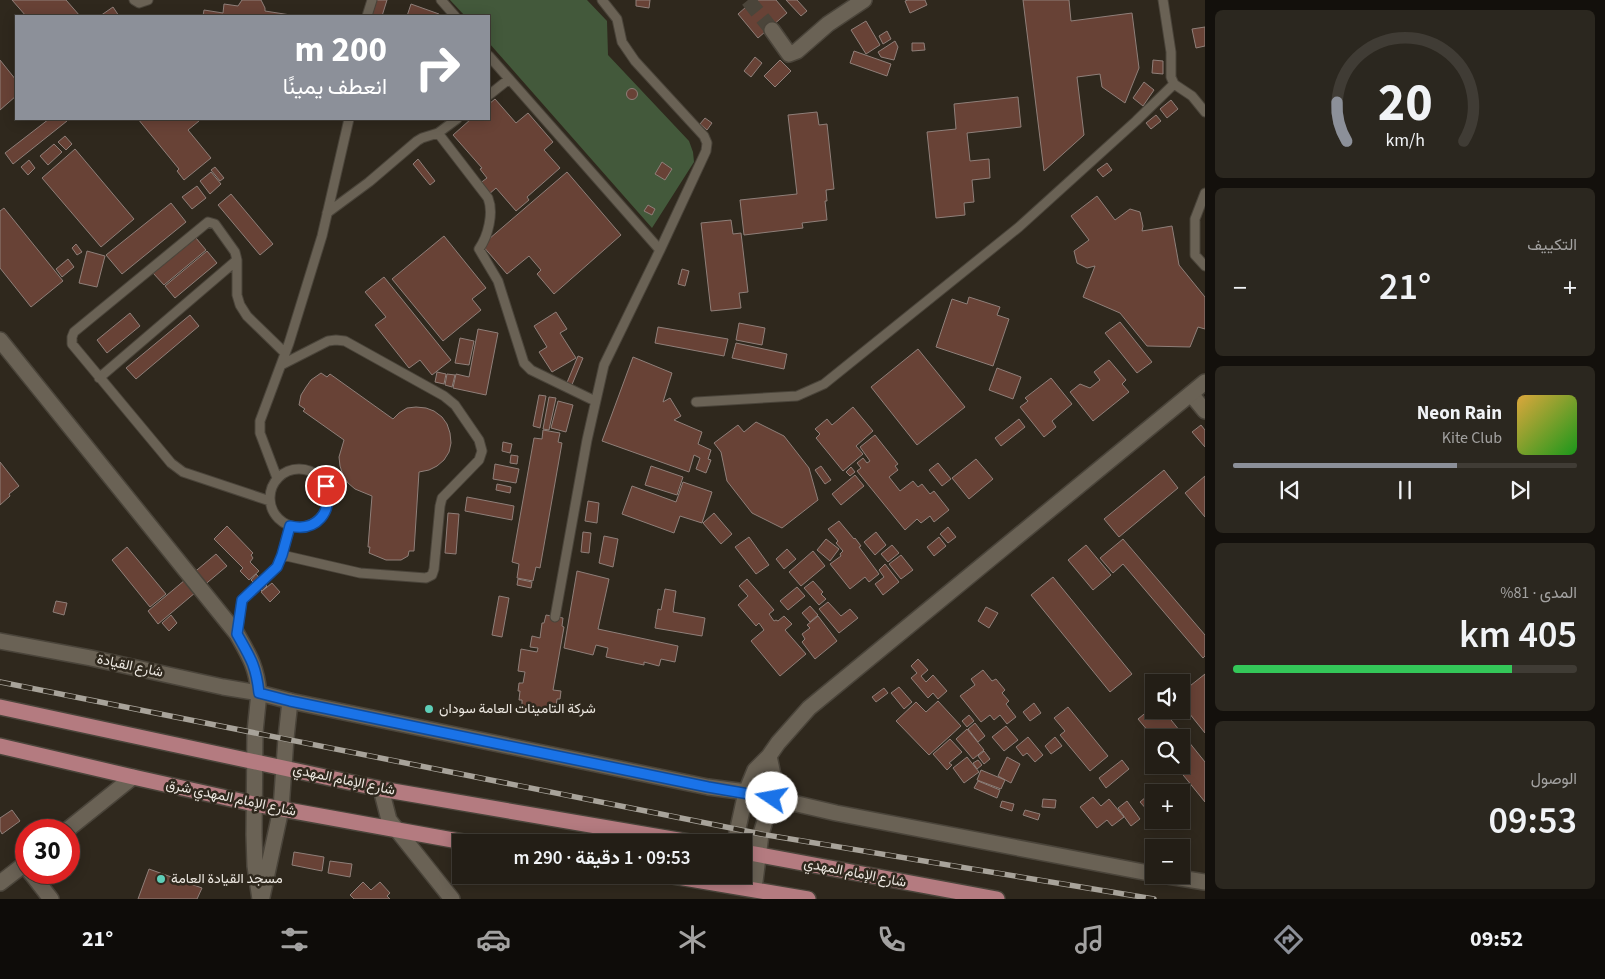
<!DOCTYPE html>
<html lang="ar">
<meta charset="utf-8">
<style>
:root{--surface:#231e16;--page:#2b271f;--text:#f1f3f6;--muted:#a3a2a1;--line:#403c35;--accent:#8c9099}
body{margin:0;font-family:"Source Sans 3",Vazirmatn,sans-serif;background:var(--page);color:var(--text);direction:rtl;height:100vh;display:flex;flex-direction:column;font-size:19px;white-space:nowrap}
*{box-sizing:border-box;margin:0}
p{font-size:16px;color:var(--muted)}
.icon{flex:none;width:28px;height:28px;fill:none;stroke:currentColor;stroke-width:2;stroke-linecap:round;stroke-linejoin:round}
.map{position:relative;flex:1;overflow:hidden;direction:ltr}
.panel{display:flex;flex-direction:column;gap:10px;padding:10px;background:#13100c;width:400px}
.panel>*{flex:none}
.banner{position:absolute;left:15px;top:15px;width:475px;height:105px;border-radius:0px;box-shadow:0 2px 12px #0003,0 0 0 1px var(--line);direction:rtl;background:#8c9099;color:#fff;overflow:hidden}
.tools{position:absolute;left:1145px;top:674px;display:grid;gap:10px}
.tools a{display:grid;place-items:center;width:45px;height:45px;border-radius:0px;background:var(--surface);box-shadow:0 2px 12px #0003,0 0 0 1px var(--line);font-size:25px}
.speed{position:absolute;left:15px;top:819px;display:flex;gap:10px;font-size:25px;font-weight:700;text-align:center}
.speed>*{display:grid;place-content:center;width:65px;height:65px;border-radius:50%;background:var(--surface);box-shadow:0 2px 12px #0003,0 0 0 1px var(--line);line-height:1}
.speed .limit{border:8px solid #d22;background:#fff;color:#111}
.pin{position:absolute;display:grid;place-items:center;width:42px;height:42px;color:#fff;margin:-21px;border:2px solid #fff;border-radius:50%;box-shadow:0 1px 5px #0007}
.me{position:absolute;width:55px;margin:-28px;rotate:282deg;stroke-linejoin:round;filter:drop-shadow(0 0 4px #0008)}
.turn{display:flex;align-items:center;gap:18px;height:105px;padding:0 20px;font-size:22px}
.turn .icon{width:65px;height:65px;stroke-width:2.5}
.turn b{display:block;font-size:35px;line-height:42px}
.big{font-size:38px;font-weight:600;line-height:1.1}
.panel .card{flex:1;display:flex;flex-direction:column;justify-content:center;gap:8px;min-width:0;padding:0 18px;border-radius:8px;background:var(--page)}
.panel .dial{align-items:center;gap:0}
.dial svg{height:130px;overflow:visible;fill:none;stroke:var(--line);stroke-width:7;stroke-linecap:round;text-anchor:middle}
.dial text{fill:var(--text);stroke:none}
.song{display:flex;align-items:center;gap:15px}
.cover{width:60px;height:60px;border-radius:8px;background:linear-gradient(135deg,hsl(40 70% 55%),hsl(120 70% 35%))}
.played{height:5px;border-radius:2px;background:linear-gradient(90deg,var(--accent) 65%,var(--line) 65%)}
.keys{display:flex;justify-content:space-around;direction:ltr}
.heat{display:flex;justify-content:space-between;align-items:center;font-size:28px;direction:ltr}
.charge{height:8px;border-radius:4px;background:linear-gradient(90deg,#34c759 81%,var(--line) 0)}
.trip{position:absolute;left:452px;top:834px;width:300px;height:50px;border-radius:0px;background:var(--surface);box-shadow:0 2px 12px #0003,0 0 0 1px var(--line);font-weight:600;line-height:50px;text-align:center;direction:rtl}
.tab-bar{display:flex;height:80px;justify-content:space-around;align-items:center;background:#0e0c09;color:var(--muted)}
.tab-bar .icon{width:35px;height:35px}
.tab-bar .active{color:var(--accent)}
.tab-bar b{font-size:22px;color:var(--text)}
main{display:flex;flex:1;min-height:0}
.map>svg:first-child{display:block}
.green{fill:#43593b}
.building{fill:#684236;stroke:#8f7f79}
.lines{fill:none;stroke-linecap:round;stroke-linejoin:round}
.street-tunnel{stroke:#4b453a;stroke-width:15;stroke-dasharray:15 8;stroke-linecap:butt}
.lane-casing{stroke:#4a443a;stroke-width:11}
.street-casing{stroke:#4a443a;stroke-width:18}
.secondary-casing{stroke:#4a443a;stroke-width:18}
.primary-casing{stroke:#4a443a;stroke-width:18}
.lane{stroke:#6a6255;stroke-width:9}
.street{stroke:#6a6255;stroke-width:15}
.secondary{stroke:#6a6255;stroke-width:15}
.primary{stroke:#b47b80;stroke-width:15}
.rail-casing{stroke:#a8a39a;stroke-width:5.5}
.rail{stroke:#2f281d;stroke-width:4;stroke-dasharray:11;stroke-linecap:butt}
.route-casing{stroke:#114b97;stroke-width:12}
.route{stroke:#1a73e8;stroke-width:9}
.poi-dot{fill:#5eceb8;stroke:#2f281d;stroke-width:2}
.labels{text-anchor:middle;dominant-baseline:central;stroke-width:5;stroke-linejoin:round;paint-order:stroke}
.street-label{font-size:14px;fill:#ece7e0;stroke:#2f281d}
.poi-label{font-size:14px;fill:#ece7e0;stroke:#2f281d;text-anchor:start}
</style>
<main>
<section class="panel">
<div class="card dial"><svg viewBox="0 0 100 80">
<path d="M14 69A42 42 0 1 1 86 69"/>
<path d="M14 69A42 42 0 0 1 8 45" stroke="#8c9099"/>
<text x="50" y="56" font-size="32" font-weight="700">20</text>
<text x="50" y="72" font-size="11">km/h</text>
</svg></div>
<div class="card"><p>التكييف</p>
<div class="heat"><a>−</a><b class="big">21°</b><a>+</a></div>
</div>
<div class="card">
<div class="song"><i class="cover"></i><div><b>Neon Rain</b><p>Kite Club</p></div></div>
<div class="played"></div>
<div class="keys"><svg class="icon" aria-label="previous" viewBox="0 0 24 24"><path d="M18 5L8 12l10 7zM5 5v14"/></svg><svg class="icon" aria-label="pause" viewBox="0 0 24 24"><path d="M8 5v14M16 5v14"/></svg><svg class="icon" aria-label="next" viewBox="0 0 24 24"><path d="M6 5l10 7-10 7zM19 5v14"/></svg></div>
</div>
<div class="card"><p>المدى · 81%</p><b class="big">405 km</b><div class="charge"></div></div>
<div class="card"><p>الوصول</p><b class="big">09:53</b></div>
</section>
<div class="map">
<svg width="1205" height="899" viewBox="0 0 1205 899">
<rect width="100%" height="100%" fill="#2f281d"/>
<path class="green" d="M450,0H587L607,21L608,55L689,141L693,152L694,162L652,228L489,43V16H465Z"/>
<path class="building" d="M12,0H66L80,16H26Z
M242,0H261L265,8V11L297,16H203L204,10L223,13L224,4L238,6Z
M376,0H387L382,16L370,15Z
M636,0H650L649,8L636,6Z
M754,0H776L787,13L758,38L738,14Z
M786,0H797L807,11L801,16Z
M908,0H925L927,5L910,13L905,1Z
M1023,0H1069L1071,21L1132,13L1139,68L1125,103L1102,87L1100,74L1077,77L1084,135L1044,171Z
M411,4L439,14V16H407Z
M113,7L119,16H100Z
M866,21L880,45L866,54L851,30Z
M1205,27V46L1196,48L1192,29Z
M887,31L891,39L883,44L879,36Z
M895,41L898,47L894,60L881,57L878,52Z
M912,43H924L925,50L912,51Z
M854,51L891,64L887,76L850,63Z
M755,57L762,63L751,77L744,71Z
M0,60L16,80V96L0,110Z
M780,60L791,71L775,87L764,76Z
M1153,60L1163,61V74L1152,73Z
M1144,82L1154,90L1143,106L1133,98Z
M626.5 94a5.5 5.5 0 1 1 11 0a5.5 5.5 0 1 1-11 0Z
M1018,97L1021,127L967,133L970,161L989,159L990,178L972,180L974,202L964,203L965,215L936,218L927,132L956,129L954,104Z
M495,99L516,123L528,113L553,142L544,150L560,168L527,197L529,200L516,211L496,188L488,195L479,184L487,178L480,169L482,168L453,135L471,119H489V104Z
M1171,100L1178,109L1167,118L1160,109Z
M817,112L819,125L827,124L834,189L826,190L827,201H825L827,220L802,223L803,228L744,235L740,200L797,194L788,115Z
M1156,115L1161,121L1151,129L1146,123Z
M705,118L712,123L707,130L700,124Z
M49,119H65L67,121L13,164L5,153Z
M138,119H197L199,121L188,130L211,158L184,180L177,171L179,169Z
M65,136L72,144L66,150L58,142Z
M54,144L62,152L48,165L40,156Z
M75,149L134,219L101,247L42,178Z
M418,159L435,181L430,185L413,164Z
M29,160L35,168L28,175L21,167Z
M662,162L672,169L665,180L655,174Z
M1107,163L1112,170L1103,177L1097,170Z
M215,167L224,178L220,181L211,170Z
M211,172L221,184L210,194L200,181Z
M567,172L621,235L554,294L537,274L541,270L529,256L507,274L482,245Z
M197,186L206,198L192,209L182,197Z
M231,194L273,244L260,255L218,205Z
M1097,196L1115,220L1130,209L1140,212L1143,226L1142,231L1172,226L1179,265L1205,297V329L1198,327L1190,347L1147,346L1120,313L1083,297L1095,266L1087,268L1077,263L1074,251L1089,240L1071,216Z
M171,203L186,222L122,274L106,255Z
M648,205L655,209L652,215L644,211Z
M4,208L63,281L31,307L0,268V211Z
M731,220L733,234L741,233L748,292L739,293L741,308L711,311L701,223Z
M444,236L486,288L472,299L481,310L443,341L392,279Z
M196,238L206,250L164,285L153,273Z
M76,244L82,252L77,255L72,248Z
M87,251L105,256L97,287L79,283Z
M207,251L217,263L175,298L165,286Z
M68,259L74,267L62,277L56,269Z
M682,269L689,271L685,286L678,284Z
M384,277L451,360L432,375L420,360L409,368L375,325L386,317L365,292Z
M969,297L1000,307L997,315L1009,319L993,366L936,347L952,299L967,304Z
M556,312L567,329L560,333L576,358L552,372L539,352L547,347L534,326Z
M130,313L140,326L107,353L97,340Z
M190,315L199,326L136,379L126,368Z
M1120,322L1152,362L1137,373L1105,333Z
M739,323L765,328L762,345L736,340Z
M658,327L728,339L724,356L655,343Z
M478,329L498,333L486,395L453,388L456,374L469,377Z
M460,338L474,341L469,365L455,363Z
M736,343L787,354L784,369L732,358Z
M918,349L965,407L917,445L871,387Z
M578,356L583,358L571,387L566,385Z
M633,357L672,373L663,402L670,398L681,416L674,420L702,432L698,444L711,450L708,459L711,460L706,473L696,469L700,458L694,455L689,472L602,441Z
M1109,360L1126,380L1122,384L1129,392L1093,421L1070,392L1080,384L1090,388L1100,380L1094,372Z
M997,368L1021,377L1013,399L989,390Z
M437,372L446,374L444,384L435,382Z
M321,373L327,377L330,374L393,419L399,413L407,408L416,407L426,408L434,411L442,417L447,424L450,433L451,443L449,452L444,460L437,466L429,470L419,472L414,551H409L408,556L401,560H386L369,553L370,547H368L372,496L355,489L348,483L343,475L340,466L339,457L344,440L303,411L305,409L299,405L301,395L306,387L311,380Z
M447,374L455,375L452,387L445,385Z
M1051,378L1072,404L1052,421L1056,427L1044,437L1020,407L1028,401L1025,398Z
M539,395L546,396L540,428L533,426Z
M549,397L556,398L549,430L543,429Z
M558,401L573,405L566,432L551,428Z
M853,407L873,431L856,446L863,454L843,471L816,438L820,434L815,429L827,419L832,425Z
M1019,419L1025,427L1001,446L995,438Z
M756,422L784,436L809,468L818,500L782,528L752,513L727,481L721,452L714,443L738,425L744,432Z
M1201,425L1205,430V447L1192,432Z
M543,430L560,433L558,442L562,443L540,568L536,567L533,581L517,578L519,564L512,562L534,438L542,439Z
M875,435L898,464L895,466L898,470L889,477L900,491L913,481L918,487L922,484L930,494L934,491L949,510L934,522L930,516L921,523L917,519L905,530L857,471L861,468L857,463L863,458L867,463L870,461L860,447Z
M503,442L512,444L510,453L502,451Z
M511,455L518,456L517,464L510,463Z
M976,459L993,479L969,499L952,478Z
M0,462L19,486L9,494L10,496L0,505Z
M938,463L951,479L942,486L929,470Z
M495,464L519,469L516,483L493,479Z
M651,466L683,477L677,495L645,485Z
M821,466L831,480L825,484L815,470Z
M851,467L855,472L850,476L846,472Z
M1164,470L1178,488L1119,537L1104,519Z
M855,475L864,486L841,505L832,494Z
M1205,476V517L1185,493Z
M683,482L712,492L702,523L680,516L674,533L622,514L632,486L676,502Z
M497,484L511,487L510,493L496,490Z
M467,497L514,506L512,520L465,511Z
M588,501L599,503L597,523L585,521Z
M448,513L459,514L456,554L445,553Z
M714,513L732,534L721,544L703,523Z
M839,521L854,539L855,538L861,546L859,547L879,574L869,582L865,577L850,589L830,564L841,556L840,554L843,551L836,543L838,541L828,529Z
M227,526L253,553L251,555L253,558L250,562L259,571L249,580L240,571L243,568L214,539Z
M948,527L956,537L948,543L940,534Z
M583,532L591,533L589,553L581,552Z
M876,532L886,545L875,555L864,542Z
M604,536L618,539L613,567L599,563Z
M749,537L769,565L756,574L735,547Z
M939,537L946,546L934,556L927,547Z
M826,539L839,549L830,561L817,550Z
M1123,539L1205,635V656L1203,658L1123,564L1113,573L1100,558Z
M892,545L899,553L888,562L881,554Z
M1086,545L1111,575L1093,590L1068,560Z
M127,547L166,594L150,607L112,560Z
M787,549L796,559L784,569L776,559Z
M813,551L825,566L801,586L789,572Z
M216,554L227,566L158,624L148,611Z
M901,555L913,570L901,579L889,564Z
M885,564L899,582L883,595L875,584L884,577L879,570Z
M577,571L609,579L598,629L678,646L675,662L661,659L659,666L644,662V665L606,657L608,648L596,645L593,655L564,648Z
M256,574L267,586L262,591L251,580Z
M1053,577L1132,674L1110,692L1031,595Z
M518,579L532,582L531,588L517,585Z
M747,579L774,610L769,614L774,621L776,620L778,621L784,616L792,624L785,630L806,654L780,676L751,641L764,630L759,623L756,626L738,605L748,596L739,586Z
M813,581L823,592L821,594L826,599L819,605L804,588Z
M272,583L280,592L270,602L261,592Z
M797,587L805,596L788,610L780,601Z
M665,589L676,591L673,612L705,618L702,636L655,628L658,609L661,610Z
M499,596L509,598L502,637L492,635Z
M56,601L67,603L64,615L53,612Z
M828,602L841,616L850,609L858,618L839,633L819,609Z
M810,606L818,615L810,622L802,613Z
M986,607L998,613L989,628L978,621Z
M171,615L177,623L169,631L162,623Z
M546,615L563,618L562,626L564,627L553,690L561,691L560,699H557L556,707H552V711L543,712H535L522,705V700H519L520,691H518L519,683H523L525,672L518,671L521,649L537,652L538,648L530,647L532,636L540,638L542,623H544Z
M818,616L837,641L815,659L802,642L805,639L802,634L810,628L807,625Z
M918,659L928,670L921,676L926,682L933,675L947,691L938,699L933,693L928,698L911,678L917,673L911,666Z
M983,670L992,681L996,679L1005,690L1002,693L1009,701L1006,704L1016,717L1007,724L1000,715L994,720L990,715L981,722L960,696L975,685L971,679Z
M1205,674V733L1181,703V693Z
M899,687L912,702L904,709L891,693Z
M884,688L888,693L876,702L872,697Z
M938,701L961,726L929,755L896,721L916,702L926,712Z
M1034,703L1041,713L1030,721L1023,712Z
M1154,706V710H1163L1205,762V802L1175,765H1181V738H1154L1138,719Z
M1068,707L1108,756L1090,771L1060,735L1065,731L1054,718Z
M969,715L974,721L967,727L962,721Z
M975,723L985,736L978,742L968,729Z
M1006,726L1018,740L1004,751L992,737Z
M967,729L984,750L973,759L956,739Z
M1028,737L1043,755L1035,762L1027,753L1023,756L1016,747Z
M1055,737L1062,746L1051,754L1045,746Z
M950,739L962,752L949,763L952,765L947,770L933,754Z
M984,751L990,759L984,764L978,756Z
M967,757L979,772L964,783L953,768Z
M1007,757L1020,764L1011,783L998,776Z
M978,760L982,765L977,769L973,763Z
M1122,760L1129,769L1106,788L1099,778Z
M981,770L1005,780L1001,789L977,780Z
M978,781L1000,790L997,798L974,788Z
M1153,791L1154,808L1149,812L1140,802Z
M1093,797L1101,806L1109,799L1124,817L1112,826L1107,820L1097,828L1080,807Z
M1043,799L1056,800L1055,808L1042,807Z
M1002,801L1014,804L1012,811L1000,807Z
M1127,801L1140,819L1131,826L1118,808Z
M12,810L20,821L2,834L0,830V818Z
M1025,810L1040,814L1038,820L1023,815Z
M294,852L324,857L322,871L292,865Z
M330,861L352,864L350,877L328,873Z
M149,869L202,888L197,899H138Z
M363,882L371,890L380,882L390,893L387,896L390,899H354L350,895Z"/>
<g class="lines">
<path class="street-tunnel" d="M748,0L772,30"/>
<g class="lane-casing">
<path id="lane" d="M134,0L139,3L148,0
M441,0L455,16
M1163,0L1171,52V77L1174,84L1192,96L1205,112
M367,16L372,0
M489,56L660,250
M489,95L509,79
M438,133L488,198C494,213 488,236 479,249L498,281L524,363L531,370L595,401
M1205,193L1195,219V255L1205,266
M327,213L369,182L417,141L422,138L438,133L457,119
M281,365L328,341L336,340L345,341L444,396L455,405L479,440L482,451L479,460L442,498L440,506L434,569L432,575L426,578L360,573L282,555
M99,378L237,260
M696,402L797,396L824,384L1019,227L1136,121L1174,84
M270 498a29 29 0 1 1 58 0a29 29 0 1 1-58 0Z
M277,478L260,433V421L289,343L322,236L349,119
M270,501L183,472L171,463L72,344V337L74,332L208,222L215,224L235,252L237,260V295L240,305L247,316L285,353
M555,617L587,440L604,365L660,250L706,151L707,143L704,136L635,61L622,42L617,19L602,0
M237,634L242,600L277,567L282,555L290,526"/>
</g>
<g class="street-casing">
<path id="street" d="M772,30L789,54L797,51L828,24L864,0
M0,340L237,634C250,657 256,666 259,693L290,701L708,787L746,792L836,813L1154,874
M1191,394L1205,411
M30,872L51,899
M1162,875L1205,882"/>
</g>
<g class="secondary-casing">
<path id="secondary" d="M0,641L91,658L223,687L259,693L255,732L254,835L255,866L260,899
M381,789L389,820L452,899
M67,830L133,777
M735,842L746,792L755,770L769,756L778,743L809,708L1205,382
M0,883L26,863
M754,889L761,834L772,798L773,775L769,756
M262,897L281,809L286,738L290,701"/>
</g>
<g class="primary-casing">
<path id="primary" d="M0,707L381,789L690,842
M0,746L133,777L254,804L464,842
M744,852L997,899
M666,875L808,899"/>
</g>
<use href="#lane" class="lane"/>
<use href="#street" class="street"/>
<use href="#secondary" class="secondary"/>
<use href="#primary" class="primary"/>
<g class="rail-casing">
<path id="rail" d="M0,682L761,834L1154,899"/>
</g>
<use href="#rail" class="rail"/>
</g>
<g class="lines">
<g class="route-casing">
<path id="route" d="M326,486C333,512 317,532 290,526L282,555L277,567L242,600L237,634C250,657 256,665 259,693L290,701L708,787L772,798"/>
</g>
<use href="#route" class="route"/>
</g>
<g class="poi-dot">
<circle cx="429" cy="709" r="5"/>
<circle cx="161" cy="879" r="5"/>
</g>
<g class="labels">
<g class="street-label">
<text transform="translate(130 666) rotate(12)">شارع القيادة</text>
<text transform="translate(344 780) rotate(12)">شارع الإمام المهدي</text>
<text transform="translate(231 798) rotate(12)">شارع الإمام المهدي شرق</text>
<text transform="translate(855 873) rotate(11)">شارع الإمام المهدي</text>
</g>
<g class="poi-label">
<text x="439" y="709">شركة التامينات العامة سودان</text>
<text x="171" y="879">مسجد القيادة العامة</text>
</g>
</g>
</svg>
<div class="tools">
<a><svg class="icon" aria-label="sound" viewBox="0 0 24 24"><path d="M4 9h4l5-4v14l-5-4H4zM17 9q2 3 0 6"/></svg></a>
<a><svg class="icon" aria-label="search" viewBox="0 0 24 24"><circle cx="10" cy="10" r="6"/><path d="M15 15l6 6"/></svg></a>
<a>+</a>
<a>−</a>
</div>
<div class="speed"><div class="limit">30</div></div>
<div class="pin" style="left:326px;top:486px;background:#d93025"><svg class="icon" aria-label="arrive" viewBox="0 0 24 24"><path d="M6 21V4h12l-3 4 3 4H6"/></svg></div>
<svg class="me" style="left:772px;top:798px" viewBox="-20 -20 40 40"><circle r="19" fill="#fff"/><path d="M0-13L10 11 0 6-10 11z" fill="#1a73e8"/></svg>
<div class="trip">09:53 · 1 دقيقة · 290 m</div>
<div class="banner">
<div class="turn"><svg class="icon" aria-label="right" viewBox="0 0 24 24"><path d="M7 20v-9h11M14 6l5 5-5 5"/></svg><div><b>200 m</b>انعطف يمينًا</div></div>
</div>
</div>
</main>
<nav class="tab-bar">
<b>09:52</b>
<svg class="icon active" aria-label="directions" viewBox="0 0 24 24"><path d="M12 3l9 9-9 9-9-9zM9 14v-3h6M13 9l2 2-2 2"/></svg>
<svg class="icon" aria-label="music" viewBox="0 0 24 24"><path d="M9 18V5l10-2v13"/><circle cx="6" cy="18" r="3"/><circle cx="16" cy="16" r="3"/></svg>
<svg class="icon" aria-label="phone" viewBox="0 0 24 24"><path d="M5 4h4l2 5-3 2q2 4 5 5l2-3 5 2v4C11 20 4 13 5 4z"/></svg>
<svg class="icon" aria-label="climate" viewBox="0 0 24 24"><path d="M12 3v18M4 7l16 10M4 17L20 7"/></svg>
<svg class="icon" aria-label="car" viewBox="0 0 24 24"><path d="M5 17H2v-5l4-1 3-4h7l3 4 3 1v5h-3M9 17h6M6 11h13"/><circle cx="7" cy="17" r="2"/><circle cx="17" cy="17" r="2"/></svg>
<svg class="icon" aria-label="filters" viewBox="0 0 24 24"><path d="M4 7h16M4 17h16"/><circle cx="9" cy="7" r="2"/><circle cx="15" cy="17" r="2"/></svg>
<b>21°</b>
</nav>
